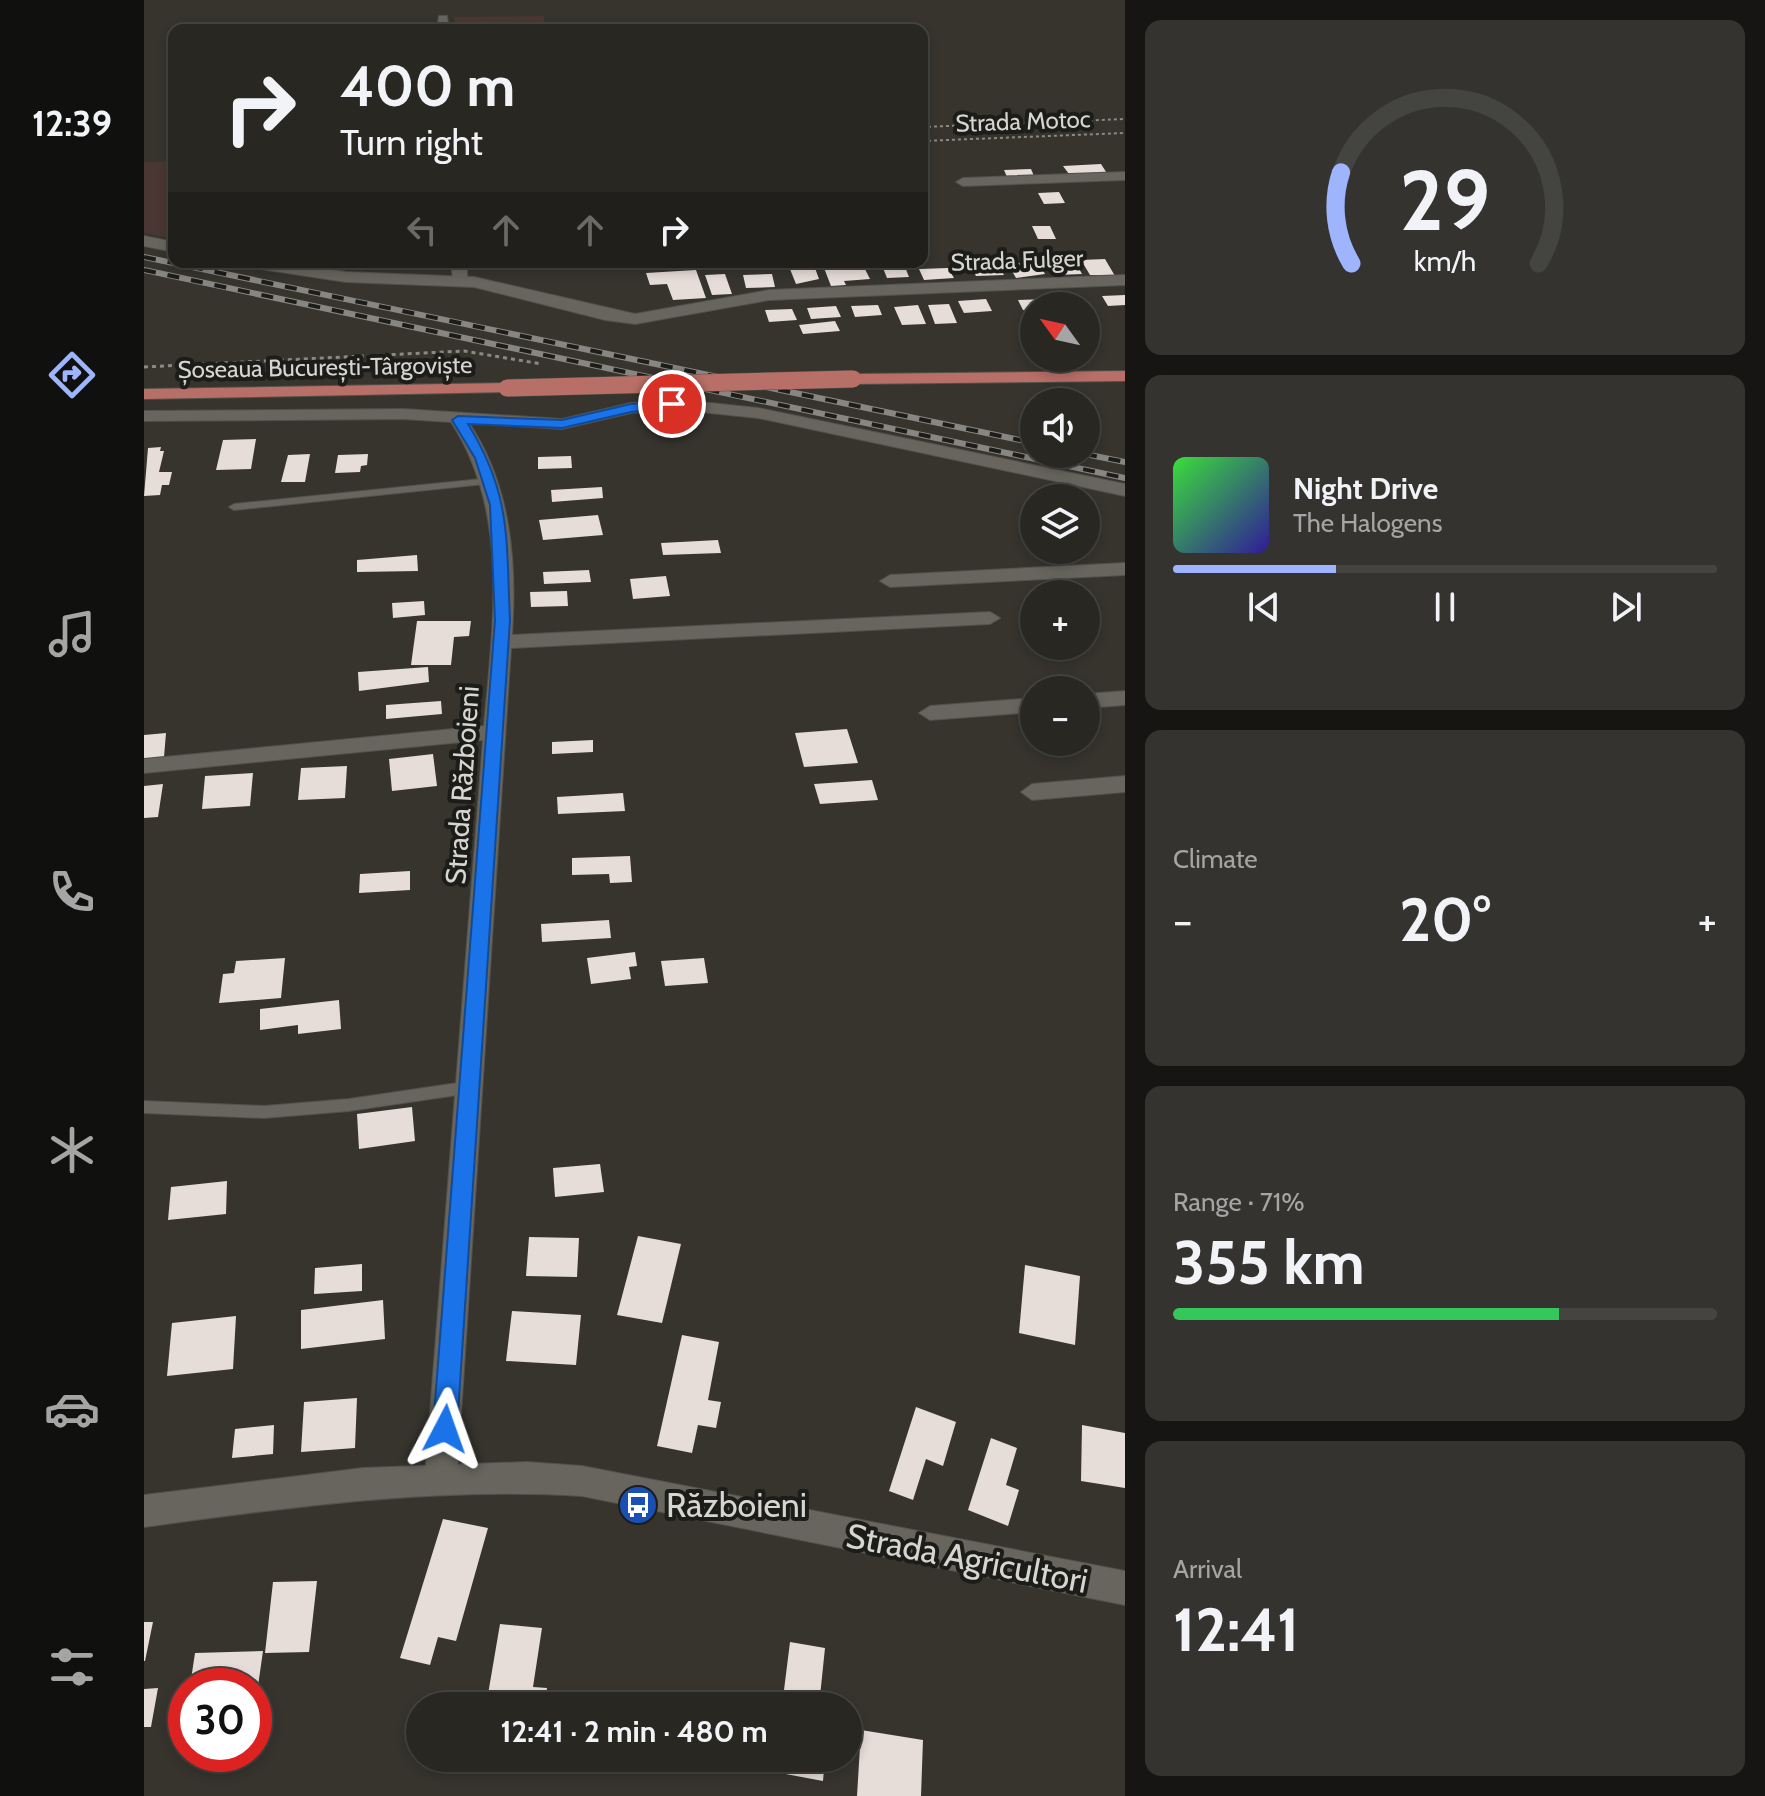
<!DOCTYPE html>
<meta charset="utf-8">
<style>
:root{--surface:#282722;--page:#34332f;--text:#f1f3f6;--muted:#a5a5a5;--line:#444440;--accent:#9eb4fd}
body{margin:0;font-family:Cabin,sans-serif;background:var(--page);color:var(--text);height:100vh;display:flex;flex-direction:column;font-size:30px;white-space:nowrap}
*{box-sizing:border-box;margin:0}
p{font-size:26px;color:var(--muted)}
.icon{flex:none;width:44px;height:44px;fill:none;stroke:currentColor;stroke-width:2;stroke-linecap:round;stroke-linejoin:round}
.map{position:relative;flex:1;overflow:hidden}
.side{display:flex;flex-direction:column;gap:20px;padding:20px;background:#161513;width:640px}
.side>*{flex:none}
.guide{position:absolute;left:24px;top:24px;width:760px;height:244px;border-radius:16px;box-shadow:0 4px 12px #0003,0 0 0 2px var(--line);background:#282722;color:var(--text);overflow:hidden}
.needle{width:52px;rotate:303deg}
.controls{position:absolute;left:876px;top:292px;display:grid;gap:16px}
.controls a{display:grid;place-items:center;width:80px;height:80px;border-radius:50%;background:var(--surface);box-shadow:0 4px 12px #0003,0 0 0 2px var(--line);font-size:40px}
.speed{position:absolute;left:24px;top:1668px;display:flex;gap:16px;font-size:40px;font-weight:700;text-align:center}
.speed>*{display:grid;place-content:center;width:104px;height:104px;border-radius:50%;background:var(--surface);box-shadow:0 4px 12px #0003,0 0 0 2px var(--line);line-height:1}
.speed .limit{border:12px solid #d22;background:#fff;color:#111}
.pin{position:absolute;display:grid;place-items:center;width:68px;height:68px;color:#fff;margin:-34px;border:4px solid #fff;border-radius:50%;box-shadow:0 2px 8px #0007}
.me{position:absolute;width:88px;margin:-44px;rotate:4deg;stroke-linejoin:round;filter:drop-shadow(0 0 6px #0008)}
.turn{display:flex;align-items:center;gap:28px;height:168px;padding:0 40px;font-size:36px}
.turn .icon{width:104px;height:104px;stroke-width:2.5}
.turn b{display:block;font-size:56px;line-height:68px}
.lanes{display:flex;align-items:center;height:76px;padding:0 40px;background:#0003;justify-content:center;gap:40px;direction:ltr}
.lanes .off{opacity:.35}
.big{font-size:60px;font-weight:700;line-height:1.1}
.side .widget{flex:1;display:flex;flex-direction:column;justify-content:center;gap:12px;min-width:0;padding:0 28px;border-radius:16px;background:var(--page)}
.side .dial{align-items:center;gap:0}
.dial svg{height:208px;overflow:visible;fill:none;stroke:var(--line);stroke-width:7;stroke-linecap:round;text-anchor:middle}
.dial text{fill:var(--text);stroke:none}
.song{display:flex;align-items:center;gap:24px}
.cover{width:96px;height:96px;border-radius:12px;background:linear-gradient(135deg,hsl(120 70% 55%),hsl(250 70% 35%))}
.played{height:8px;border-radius:4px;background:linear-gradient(90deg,var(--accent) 30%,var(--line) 30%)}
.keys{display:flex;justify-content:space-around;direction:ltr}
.heat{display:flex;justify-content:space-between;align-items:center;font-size:44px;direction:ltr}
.charge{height:12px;border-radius:6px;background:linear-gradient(90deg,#34c759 71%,var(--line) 0)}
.trip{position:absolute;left:262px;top:1692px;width:456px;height:80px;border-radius:40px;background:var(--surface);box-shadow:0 4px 12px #0003,0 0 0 2px var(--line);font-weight:700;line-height:80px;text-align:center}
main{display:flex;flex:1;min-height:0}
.menu{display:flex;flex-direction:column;width:144px;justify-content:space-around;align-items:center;background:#10100e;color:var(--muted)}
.menu .icon{width:56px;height:56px}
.menu .current{color:var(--accent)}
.menu b{font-size:36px;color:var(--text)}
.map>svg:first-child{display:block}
.industrial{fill:#4a3633}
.building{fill:#e6dcd8}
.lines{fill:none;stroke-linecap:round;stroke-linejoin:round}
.lane-casing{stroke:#51504a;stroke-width:2}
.street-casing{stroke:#51504a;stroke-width:2}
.secondary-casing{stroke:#51504a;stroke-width:2}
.primary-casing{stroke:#51504a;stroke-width:2}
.path-far1{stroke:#8b8984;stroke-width:2;stroke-dasharray:3 3;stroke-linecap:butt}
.path{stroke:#8b8984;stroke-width:3;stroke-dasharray:4 4;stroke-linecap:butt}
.lane{fill:#67655d;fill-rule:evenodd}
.street{fill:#67655d;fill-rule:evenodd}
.secondary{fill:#67655d;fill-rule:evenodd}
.primary{fill:#b86f68;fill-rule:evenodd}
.rail-casing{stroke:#888681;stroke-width:6}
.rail{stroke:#1c1c19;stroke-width:4;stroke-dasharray:12;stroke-linecap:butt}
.primary-bridge-casing{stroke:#51504a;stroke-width:18;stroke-linecap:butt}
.primary-bridge{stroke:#b86f68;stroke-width:17}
.route{fill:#1a73e8;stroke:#114b97;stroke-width:2}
.labels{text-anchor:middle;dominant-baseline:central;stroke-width:8;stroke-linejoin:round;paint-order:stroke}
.far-street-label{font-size:24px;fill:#d6d5d1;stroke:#1c1c19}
.street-label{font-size:28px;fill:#d6d5d1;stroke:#1c1c19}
.near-poi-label{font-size:34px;fill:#d6d5d1;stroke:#1c1c19;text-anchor:start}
.near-street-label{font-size:34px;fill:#d6d5d1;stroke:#1c1c19}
</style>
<main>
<nav class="menu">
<b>12:39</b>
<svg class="icon current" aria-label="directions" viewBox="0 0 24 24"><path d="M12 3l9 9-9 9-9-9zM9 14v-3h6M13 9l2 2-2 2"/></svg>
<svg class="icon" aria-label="music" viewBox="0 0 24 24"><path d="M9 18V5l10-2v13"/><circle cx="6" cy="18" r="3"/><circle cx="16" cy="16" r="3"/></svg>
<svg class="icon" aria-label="phone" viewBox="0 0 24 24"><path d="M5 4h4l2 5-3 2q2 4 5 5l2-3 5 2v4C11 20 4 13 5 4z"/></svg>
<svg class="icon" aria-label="climate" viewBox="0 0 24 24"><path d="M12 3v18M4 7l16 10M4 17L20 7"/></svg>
<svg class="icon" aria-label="car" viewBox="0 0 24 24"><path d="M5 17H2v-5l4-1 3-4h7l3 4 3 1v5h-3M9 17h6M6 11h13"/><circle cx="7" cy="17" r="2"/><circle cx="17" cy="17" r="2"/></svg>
<svg class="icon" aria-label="filters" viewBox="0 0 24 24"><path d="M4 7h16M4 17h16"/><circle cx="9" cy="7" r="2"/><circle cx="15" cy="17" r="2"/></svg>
</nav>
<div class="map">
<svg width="981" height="1796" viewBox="0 0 981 1796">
<rect width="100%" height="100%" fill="#36342d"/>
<path class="industrial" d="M400,16L401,30H311L310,17Z
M30,161V239L0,233V162Z"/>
<path class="building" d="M957,164L964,175L925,174L919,166Z
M887,169L890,176L863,177L860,170Z
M915,192L921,203L900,204L894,193Z
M888,226H906L912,239H894Z
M905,258H921L924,263H932L938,274L913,275Z
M961,259L971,276L946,275L937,260Z
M852,261L860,275L832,276L825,262Z
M759,262L765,277L743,278L737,263Z
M894,262L901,274L872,278L864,264Z
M719,265L726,279L700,281L702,285L687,286L680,268Z
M671,268L675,279L652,284L646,269Z
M804,268L810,278L780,280L775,269Z
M552,270L562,298L529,300L523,284L506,285L502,273Z
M581,274L588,294L568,295L561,275Z
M628,274L631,287L602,288L599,275Z
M930,294L937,306H909L903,295Z
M981,295V305L964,306L958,296Z
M842,299L848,311L820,313L814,301Z
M901,299L905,306H890V310H879L874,300Z
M805,304L813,323L791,324L784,305Z
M734,305L738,315L711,317L707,306Z
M774,305L782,324L758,325L750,307Z
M692,306L697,317L667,319L663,308Z
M648,309L653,320L625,322L621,310Z
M691,321L696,331L659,334L655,325Z
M112,439L107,469L72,470L79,440Z
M17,447L16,451H20L15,472H28L25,485H18L16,495L0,496L4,448Z
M166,454L161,482H137L144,455Z
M224,454L223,465L217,466L216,472L191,473L194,455Z
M427,456L428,468L394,469V457Z
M458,487L459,498L408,502L407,490Z
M454,515L459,535L399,540L395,520Z
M574,540L577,553L519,555L517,543Z
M273,555L274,571L213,572V560Z
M445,570L447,582L400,584L399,572Z
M522,576L526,596L489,599L486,579Z
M423,591L424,606L387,607L386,592Z
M280,601L281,615L249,618L248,603Z
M273,621H327L325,636L310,637L307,665H267Z
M284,667L285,682L215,691L214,672Z
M297,701L298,714L242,719V705Z
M703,729L714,763L660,767L651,733Z
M22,733L20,757L0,759V735Z
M449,740V752L408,754V742Z
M289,754L293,786L248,791L245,759Z
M203,766L201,798L154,800L157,768Z
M109,773L106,806L58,809L61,776Z
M728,780L734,800L676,804L670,784Z
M19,784L14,817L0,818V786Z
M479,793L481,811L414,814L413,797Z
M486,856L488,882L466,883L465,874L428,875V858Z
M266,871V890L215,893L216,874Z
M465,920L467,938L398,942L397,924Z
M491,952L493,966L485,967L487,979L447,984L443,958Z
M141,958L137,998L75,1003L79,974L90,973L92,961Z
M560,958L564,983L521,986L517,961Z
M195,1000L197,1029L154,1034V1025L116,1030V1009Z
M268,1107L271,1141L215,1149L213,1114Z
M456,1164L460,1192L411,1197L409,1168Z
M83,1181L82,1214L24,1220L27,1187Z
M494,1236L537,1244L518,1323L473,1315Z
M385,1237L435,1238L433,1277L382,1276Z
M218,1264V1291L170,1294L171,1268Z
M881,1265L936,1276L931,1345L875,1333Z
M239,1300L241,1339L157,1349V1310Z
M368,1311L437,1315L432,1365L362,1361Z
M92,1316L89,1369L23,1376L28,1323Z
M538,1335L575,1342L564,1400L577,1402L572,1428L554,1425L548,1453L513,1446Z
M213,1398L211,1448L157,1452L160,1402Z
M772,1407L812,1422L799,1466L782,1459L769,1500L745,1491Z
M130,1425L129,1454L88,1458L91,1429Z
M938,1425L981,1433V1488L937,1481Z
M847,1438L873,1448L862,1485L875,1490L864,1526L824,1510Z
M299,1519L344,1528L312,1641L294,1637L286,1665L256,1658Z
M173,1581L165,1652L121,1653L129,1582Z
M0,1622H9L1,1661H0Z
M356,1624L398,1628L389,1687L403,1688L400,1706H342Z
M646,1642L681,1648L675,1706H638Z
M119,1651L112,1700L110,1686H46L51,1653Z
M14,1688L7,1727H0V1689Z
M717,1730L779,1740L777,1796H713Z
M632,1758H681L679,1781L631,1772Z"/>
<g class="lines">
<g class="lane-casing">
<path id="lane" d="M347,478L351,479V483L90,510L85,507L90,504Z
M327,1081L332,1083L335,1087L332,1091L327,1093L205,1111L120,1118L0,1113V1101L120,1106L205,1099Z"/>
</g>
<g class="street-casing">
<path id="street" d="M295,16H303L305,30H293Z
M981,172V180L819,186L812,182L819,178Z
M307,262H323V284L309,281Z
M528,399L614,408L981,484V496L614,418L528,409L487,413L418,429L325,423C367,485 373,562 368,635L846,612L856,618L846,624L367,648L313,1476L308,1487L297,1491L286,1487L281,1476L339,740L0,773V759L340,726C349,624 366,512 307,422L259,419L0,421V411L259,409L418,419L487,403Z
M981,563V575L746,587L736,581L746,575Z
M981,691V705L942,708V694Z
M890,698V712L786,720L775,713L786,706Z
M981,776V792L888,800L877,792L888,784Z"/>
</g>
<g class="secondary-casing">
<path id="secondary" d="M0,236L30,242V252L0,246Z
M96,262H134L202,272L330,277L491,314L625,290L981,275V285L625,300L491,324L461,320L330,287L202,282L104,267Z
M383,1462L438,1466L981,1571V1605L438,1496C290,1487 146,1507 0,1527V1495L219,1468Z"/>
</g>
<g class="primary-casing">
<path id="primary" d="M981,371V381L709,384L701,379L709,374Z
M363,383L369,384V392L0,399V389Z"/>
</g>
<path class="path-far1" d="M778,127L981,119
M778,141L981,133"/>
<path class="path" d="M0,367L320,351L398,364"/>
<use href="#lane" class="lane"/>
<use href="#street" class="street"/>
<use href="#secondary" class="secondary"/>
<use href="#primary" class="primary"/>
<g class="rail-casing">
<path id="rail" d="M0,257L890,443
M0,270L981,478
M941,454L981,462"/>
</g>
<use href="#rail" class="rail"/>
<g class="primary-bridge-casing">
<path id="primary-bridge" d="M363,388L709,379"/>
</g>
<use href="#primary-bridge" class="primary-bridge"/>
</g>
<path class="route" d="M528,400L535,404L533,407L487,412L418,428L324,424C368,495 362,541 366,620L313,1429L309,1437L301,1440L293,1437L289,1429L351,620L346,505L331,458L308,420L314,416L418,420L487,404Z"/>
<defs>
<g id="bus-disc" transform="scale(2)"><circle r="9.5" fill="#1a4fb4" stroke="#1c1c19"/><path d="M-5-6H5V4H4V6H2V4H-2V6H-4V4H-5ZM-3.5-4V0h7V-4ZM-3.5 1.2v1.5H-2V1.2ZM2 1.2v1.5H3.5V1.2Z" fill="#fff"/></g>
</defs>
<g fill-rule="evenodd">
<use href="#bus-disc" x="494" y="1505"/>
</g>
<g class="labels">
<g class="far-street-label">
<text transform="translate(879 121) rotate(-2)">Strada Motoc</text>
<text transform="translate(873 260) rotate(-2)">Strada Fulger</text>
<text transform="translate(181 367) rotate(-1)">Șoseaua București-Târgoviște</text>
</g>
<g class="street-label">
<text transform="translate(318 785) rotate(-86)">Strada Războieni</text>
</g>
<g class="near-poi-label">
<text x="522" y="1505">Războieni</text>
</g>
<g class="near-street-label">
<text transform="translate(823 1558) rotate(11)">Strada Agricultori</text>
</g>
</g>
</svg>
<div class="controls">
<a><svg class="needle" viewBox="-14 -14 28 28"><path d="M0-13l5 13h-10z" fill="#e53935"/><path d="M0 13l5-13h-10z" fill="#a5a5a5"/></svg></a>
<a><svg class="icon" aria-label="sound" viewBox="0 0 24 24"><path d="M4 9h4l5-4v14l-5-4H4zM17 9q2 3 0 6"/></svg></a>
<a><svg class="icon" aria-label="layers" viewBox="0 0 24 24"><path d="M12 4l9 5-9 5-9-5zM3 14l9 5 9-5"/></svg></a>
<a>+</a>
<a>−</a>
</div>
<div class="speed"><div class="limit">30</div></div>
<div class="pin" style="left:528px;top:404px;background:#d93025"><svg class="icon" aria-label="arrive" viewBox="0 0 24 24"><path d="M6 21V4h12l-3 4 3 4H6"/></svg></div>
<svg class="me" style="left:301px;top:1429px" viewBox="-20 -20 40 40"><path d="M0-17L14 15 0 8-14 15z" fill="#1a73e8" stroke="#fff" stroke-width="4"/></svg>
<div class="trip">12:41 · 2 min · 480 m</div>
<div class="guide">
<div class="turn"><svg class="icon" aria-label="right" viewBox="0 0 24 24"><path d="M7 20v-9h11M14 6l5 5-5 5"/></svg><div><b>400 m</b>Turn right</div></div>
<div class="lanes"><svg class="icon off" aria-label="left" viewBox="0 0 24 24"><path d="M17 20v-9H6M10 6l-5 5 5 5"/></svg><svg class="icon off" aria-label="ahead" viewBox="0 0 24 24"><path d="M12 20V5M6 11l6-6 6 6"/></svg><svg class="icon off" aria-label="ahead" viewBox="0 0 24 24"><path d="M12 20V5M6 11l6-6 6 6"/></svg><svg class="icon" aria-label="right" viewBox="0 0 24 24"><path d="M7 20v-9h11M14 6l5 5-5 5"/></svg></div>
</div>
</div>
<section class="side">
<div class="widget dial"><svg viewBox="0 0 100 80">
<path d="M14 69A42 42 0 1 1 86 69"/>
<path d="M14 69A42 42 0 0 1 10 34" stroke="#9eb4fd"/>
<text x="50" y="56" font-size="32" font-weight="700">29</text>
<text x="50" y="72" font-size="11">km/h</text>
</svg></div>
<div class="widget">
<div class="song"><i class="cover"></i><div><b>Night Drive</b><p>The Halogens</p></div></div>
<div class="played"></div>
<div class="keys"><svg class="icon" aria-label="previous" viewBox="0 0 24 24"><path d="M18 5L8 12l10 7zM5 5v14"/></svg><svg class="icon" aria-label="pause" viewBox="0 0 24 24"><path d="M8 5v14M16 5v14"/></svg><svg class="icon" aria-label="next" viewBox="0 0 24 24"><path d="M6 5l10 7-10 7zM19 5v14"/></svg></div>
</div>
<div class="widget"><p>Climate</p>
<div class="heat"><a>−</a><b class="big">20°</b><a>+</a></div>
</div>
<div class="widget"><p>Range · 71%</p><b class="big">355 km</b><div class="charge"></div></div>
<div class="widget"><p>Arrival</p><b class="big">12:41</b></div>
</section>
</main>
